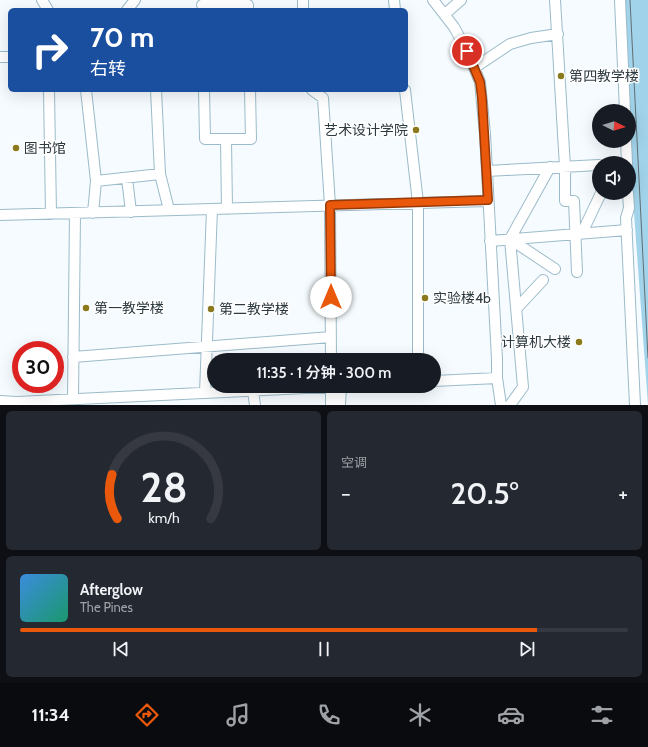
<!DOCTYPE html>
<html lang="zh">
<meta charset="utf-8">
<style>
:root{--surface:#171b24;--page:#242831;--text:#f1f3f6;--muted:#9ea1a6;--line:#363941;--accent:#ea580c}
body{margin:0;font-family:Cabin,"Noto Sans SC",sans-serif;background:var(--page);color:var(--text);height:100vh;display:flex;flex-direction:column;font-size:15px;white-space:nowrap}
*{box-sizing:border-box;margin:0}
p{font-size:13px;color:var(--muted)}
.icon{flex:none;width:22px;height:22px;fill:none;stroke:currentColor;stroke-width:2;stroke-linecap:round;stroke-linejoin:round}
.map{position:relative;height:405px;overflow:hidden}
.sheet{display:flex;flex-direction:column;gap:6px;padding:6px;background:#0d0f14;flex:1}
.sheet>*{flex:none}
.hud{position:absolute;left:8px;top:8px;width:400px;height:84px;border-radius:6px;box-shadow:0 4px 16px #0002;background:#1a4fa0;color:#fff;overflow:hidden}
.needle{width:26px;rotate:95deg}
.controls{position:absolute;left:592px;top:104px;display:grid;gap:8px}
.controls a{display:grid;place-items:center;width:44px;height:44px;border-radius:50%;background:var(--surface);box-shadow:0 4px 16px #0002;font-size:20px}
.speed{position:absolute;left:12px;top:341px;display:flex;gap:8px;font-size:20px;font-weight:700;text-align:center}
.speed>*{display:grid;place-content:center;width:52px;height:52px;border-radius:50%;background:var(--surface);box-shadow:0 4px 16px #0002;line-height:1}
.speed .limit{border:6px solid #d22;background:#fff;color:#111}
.pin{position:absolute;display:grid;place-items:center;width:34px;height:34px;color:#fff;margin:-17px;border:2px solid #fff;border-radius:50%;box-shadow:0 1px 4px #0007}
.me{position:absolute;width:44px;margin:-22px;rotate:0deg;stroke-linejoin:round;filter:drop-shadow(0 0 3px #0008)}
.turn{display:flex;align-items:center;gap:14px;height:84px;padding:0 16px;font-size:18px}
.turn .icon{width:52px;height:52px;stroke-width:2.5}
.turn b{display:block;font-size:28px;line-height:34px}
.big{font-size:30px;font-weight:600;line-height:1.1}
.sheet .card{flex:1;display:flex;flex-direction:column;justify-content:center;gap:6px;min-width:0;padding:0 14px;border-radius:6px;background:var(--page)}
.sheet .dial{align-items:center;gap:0}
.dial svg{height:104px;overflow:visible;fill:none;stroke:var(--line);stroke-width:7;stroke-linecap:round;text-anchor:middle}
.dial text{fill:var(--text);stroke:none}
.song{display:flex;align-items:center;gap:12px}
.cover{width:48px;height:48px;border-radius:6px;background:linear-gradient(135deg,hsl(210 70% 55%),hsl(160 70% 35%))}
.played{height:4px;border-radius:2px;background:linear-gradient(90deg,var(--accent) 85%,var(--line) 85%)}
.keys{display:flex;justify-content:space-around;direction:ltr}
.heat{display:flex;justify-content:space-between;align-items:center;font-size:22px;direction:ltr}
.sheet .tiles{flex:1;display:grid;gap:6px;grid-template-columns:1fr 1fr}
.card:last-child{grid-column:span 2}
.trip{position:absolute;left:207px;top:353px;width:234px;height:40px;border-radius:20px;background:var(--surface);box-shadow:0 4px 16px #0002;font-weight:600;line-height:40px;text-align:center}
.tab-bar{display:flex;height:64px;justify-content:space-around;align-items:center;background:#090b0e;color:var(--muted)}
.tab-bar .icon{width:28px;height:28px}
.tab-bar .current{color:var(--accent)}
.tab-bar b{font-size:18px;color:var(--text)}
.map>svg:first-child{display:block}
.green{fill:#a1d3ea}
.lines{fill:none;stroke-linecap:round;stroke-linejoin:round}
.street-casing{stroke:#9cbbca;stroke-width:12}
.street{stroke:#fff;stroke-width:10}
.tram{stroke:#626d72;stroke-width:1}
.route-casing{stroke:#983908;stroke-width:10}
.route{stroke:#ea580c;stroke-width:7}
.poi-dot{fill:#8b791d;stroke:#fff;stroke-width:1.5}
.labels{text-anchor:middle;dominant-baseline:central;stroke-width:3;stroke-linejoin:round;paint-order:stroke}
.poi-label{font-size:14px;fill:#2d3a40;stroke:#fff;text-anchor:start}
</style>
<div class="map">
<svg width="648" height="405" viewBox="0 0 648 405">
<rect width="100%" height="100%" fill="#f5fbfe"/>
<path class="green" d="M623,0H648V405L631,171Z"/>
<g class="lines">
<g class="street-casing">
<path id="street" d="M42,0L48,10
M303,0V10
M394,0L395,10
M433,0L454,27L467,51L480,82L485,134L497,359V378L434,381
M555,0L565,167V201H574L577,272
M620,0L625,111
M202,5H248V10
M127,10L135,0
M445,14L461,0
M0,57H10
M474,68L510,44L531,38L558,34
M49,90L51,214
M86,90L96,181L93,213
M156,90L160,174L169,210
M204,90L205,139H251L250,90
M312,90L323,98L330,205L331,360
M405,90L418,203V360
M226,140L227,209
M626,141L627,163
M487,171L599,165
M127,178L131,212
M96,181L160,174
M628,193L629,208L626,218L635,405
M0,215L488,201
M582,233L601,193
M510,239L555,269
M490,241L627,230
M517,308L543,280
M73,357L331,337
M497,378L501,405
M253,391L255,405
M205,393L212,209
M73,399L75,213
M0,401L17,402L346,386
M331,405V386
M340,405L341,386
M510,405L523,387L510,239L550,167"/>
</g>
<use href="#street" class="street"/>
<path class="tram" d="M630,0L648,358"/>
</g>
<g class="lines">
<g class="route-casing">
<path id="route" d="M331,297L330,205L488,200L482,98L480,82L467,51"/>
</g>
<use href="#route" class="route"/>
</g>
<g class="poi-dot">
<circle cx="561" cy="76" r="4"/>
<circle cx="416" cy="130" r="4"/>
<circle cx="16" cy="148" r="4"/>
<circle cx="425" cy="298" r="4"/>
<circle cx="86" cy="308" r="4"/>
<circle cx="211" cy="309" r="4"/>
<circle cx="579" cy="342" r="4"/>
</g>
<g class="labels">
<g class="poi-label">
<text x="569" y="76">第四教学楼</text>
<text x="408" y="130" text-anchor="end">艺术设计学院</text>
<text x="24" y="148">图书馆</text>
<text x="433" y="298">实验楼4b</text>
<text x="94" y="308">第一教学楼</text>
<text x="219" y="309">第二教学楼</text>
<text x="571" y="342" text-anchor="end">计算机大楼</text>
</g>
</g>
</svg>
<div class="controls">
<a><svg class="needle" viewBox="-14 -14 28 28"><path d="M0-13l5 13h-10z" fill="#e53935"/><path d="M0 13l5-13h-10z" fill="#9ea1a6"/></svg></a>
<a><svg class="icon" aria-label="sound" viewBox="0 0 24 24"><path d="M4 9h4l5-4v14l-5-4H4zM17 9q2 3 0 6"/></svg></a>
</div>
<div class="speed"><div class="limit">30</div></div>
<div class="pin" style="left:467px;top:51px;background:#d93025"><svg class="icon" aria-label="arrive" viewBox="0 0 24 24"><path d="M6 21V4h12l-3 4 3 4H6"/></svg></div>
<svg class="me" style="left:331px;top:297px" viewBox="-20 -20 40 40"><circle r="19" fill="#fff"/><path d="M0-13L10 11 0 6-10 11z" fill="#ea580c"/></svg>
<div class="trip">11:35 · 1 分钟 · 300 m</div>
<div class="hud">
<div class="turn"><svg class="icon" aria-label="right" viewBox="0 0 24 24"><path d="M7 20v-9h11M14 6l5 5-5 5"/></svg><div><b>70 m</b>右转</div></div>
</div>
</div>
<section class="sheet">
<div class="tiles">
<div class="card dial"><svg viewBox="0 0 100 80">
<path d="M14 69A42 42 0 1 1 86 69"/>
<path d="M14 69A42 42 0 0 1 10 35" stroke="#ea580c"/>
<text x="50" y="56" font-size="32" font-weight="700">28</text>
<text x="50" y="72" font-size="11">km/h</text>
</svg></div>
<div class="card"><p>空调</p>
<div class="heat"><a>−</a><b class="big">20.5°</b><a>+</a></div>
</div>
<div class="card">
<div class="song"><i class="cover"></i><div><b>Afterglow</b><p>The Pines</p></div></div>
<div class="played"></div>
<div class="keys"><svg class="icon" aria-label="previous" viewBox="0 0 24 24"><path d="M18 5L8 12l10 7zM5 5v14"/></svg><svg class="icon" aria-label="pause" viewBox="0 0 24 24"><path d="M8 5v14M16 5v14"/></svg><svg class="icon" aria-label="next" viewBox="0 0 24 24"><path d="M6 5l10 7-10 7zM19 5v14"/></svg></div>
</div>
</div>
</section>
<nav class="tab-bar">
<b>11:34</b>
<svg class="icon current" aria-label="directions" viewBox="0 0 24 24"><path d="M12 3l9 9-9 9-9-9zM9 14v-3h6M13 9l2 2-2 2"/></svg>
<svg class="icon" aria-label="music" viewBox="0 0 24 24"><path d="M9 18V5l10-2v13"/><circle cx="6" cy="18" r="3"/><circle cx="16" cy="16" r="3"/></svg>
<svg class="icon" aria-label="phone" viewBox="0 0 24 24"><path d="M5 4h4l2 5-3 2q2 4 5 5l2-3 5 2v4C11 20 4 13 5 4z"/></svg>
<svg class="icon" aria-label="climate" viewBox="0 0 24 24"><path d="M12 3v18M4 7l16 10M4 17L20 7"/></svg>
<svg class="icon" aria-label="car" viewBox="0 0 24 24"><path d="M5 17H2v-5l4-1 3-4h7l3 4 3 1v5h-3M9 17h6M6 11h13"/><circle cx="7" cy="17" r="2"/><circle cx="17" cy="17" r="2"/></svg>
<svg class="icon" aria-label="filters" viewBox="0 0 24 24"><path d="M4 7h16M4 17h16"/><circle cx="9" cy="7" r="2"/><circle cx="15" cy="17" r="2"/></svg>
</nav>
